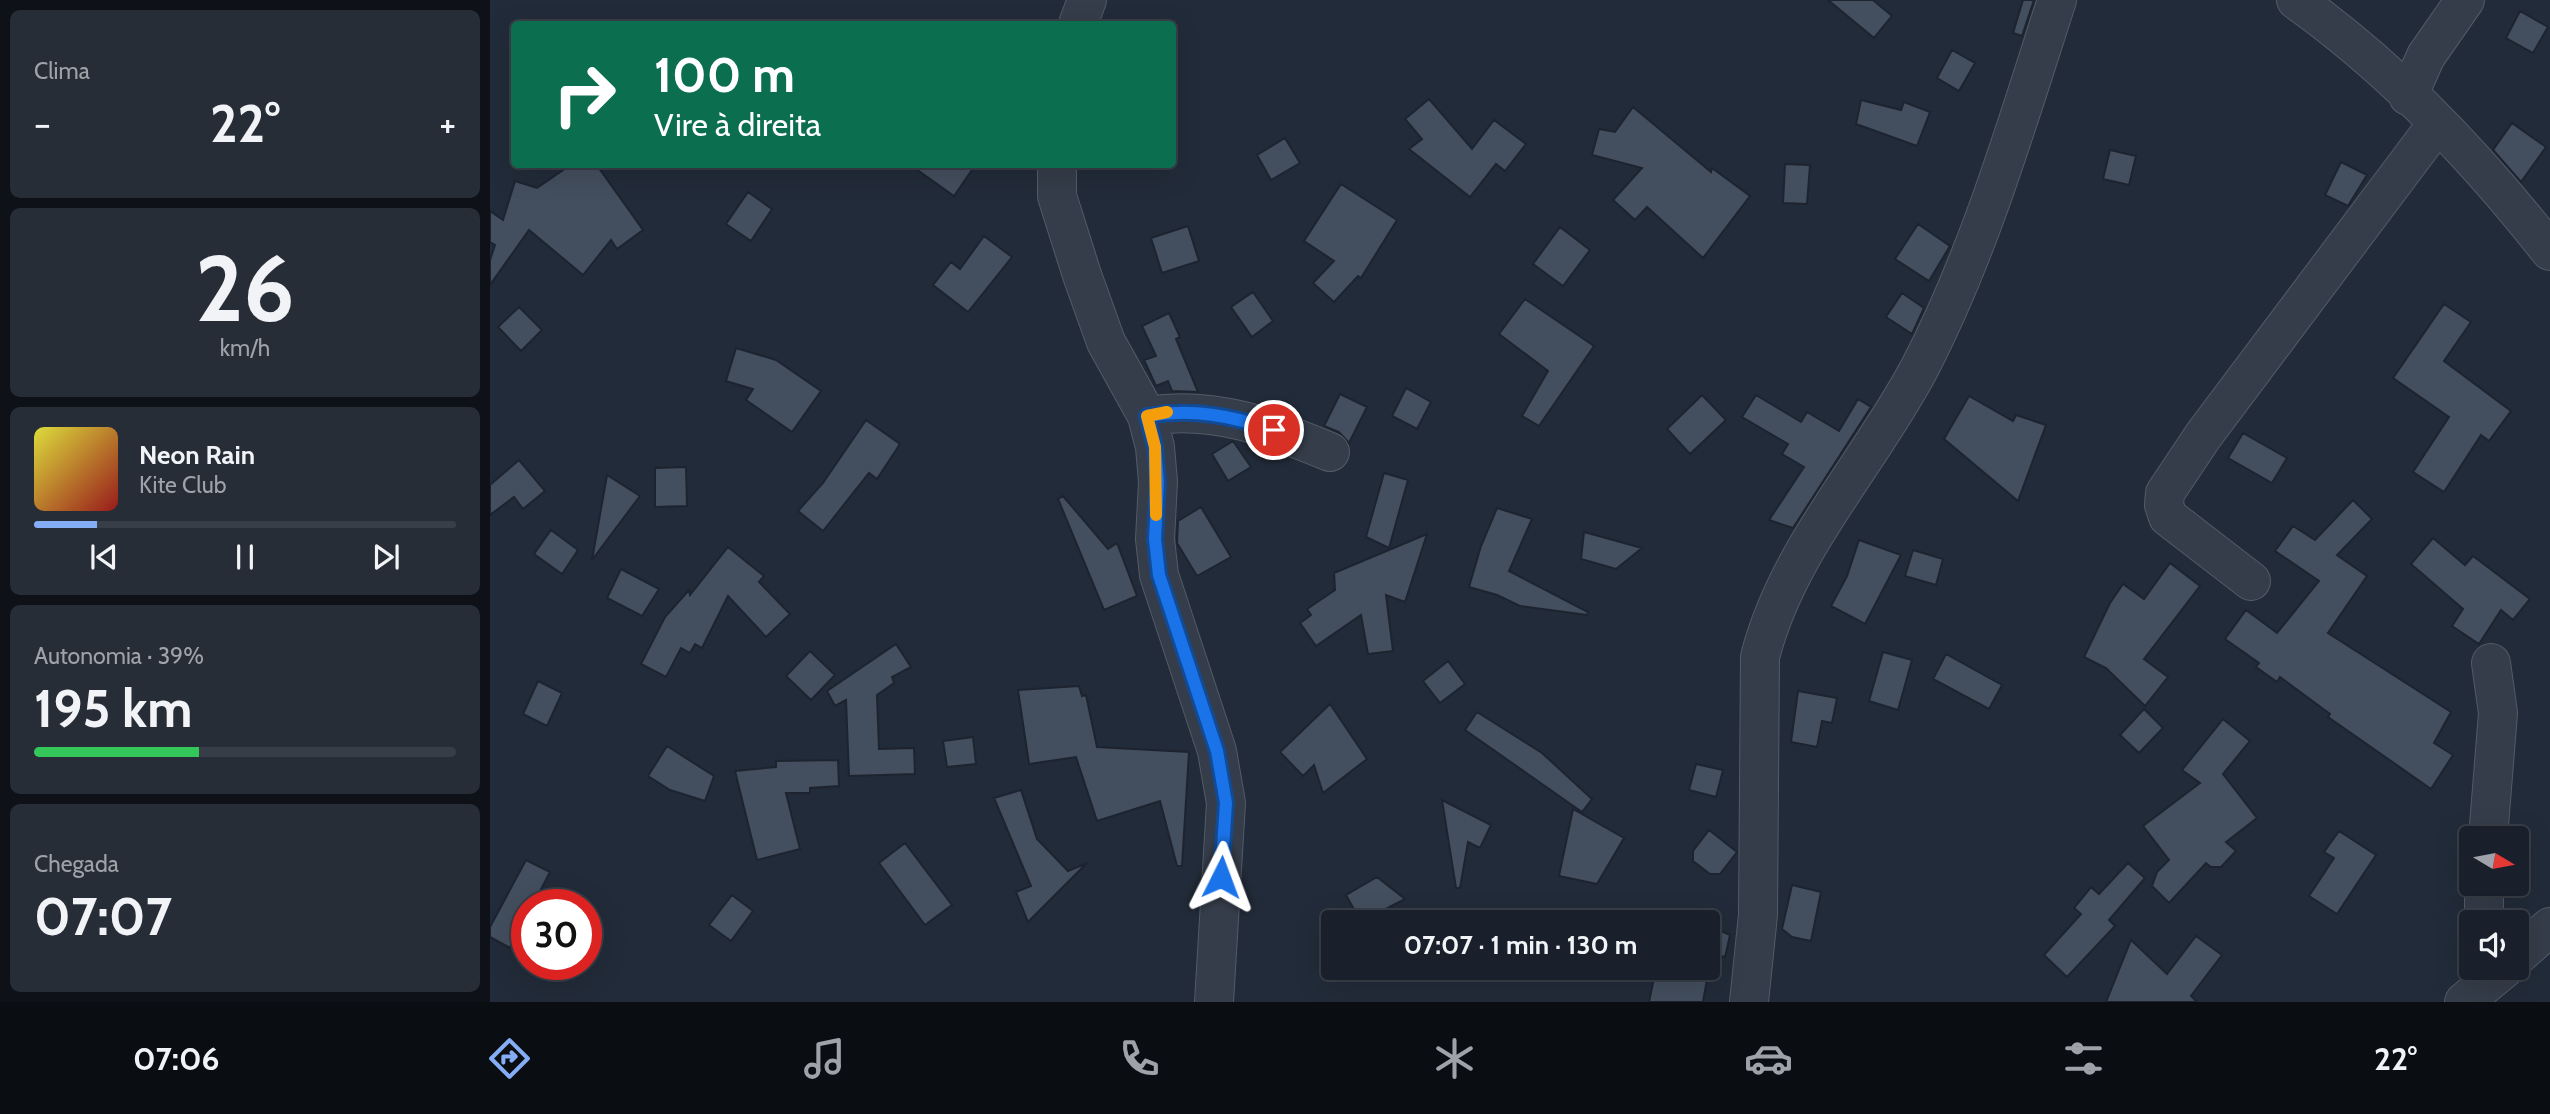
<!DOCTYPE html>
<html lang="pt">
<meta charset="utf-8">
<style>
:root{--surface:#1a202b;--page:#272d37;--text:#f1f3f6;--muted:#9fa3a9;--line:#383e47;--accent:#85adf6}
body{margin:0;font-family:Cabin,sans-serif;background:var(--page);color:var(--text);height:100vh;display:flex;flex-direction:column;font-size:26px;white-space:nowrap}
*{box-sizing:border-box;margin:0}
p{font-size:23px;color:var(--muted)}
.icon{flex:none;width:38px;height:38px;fill:none;stroke:currentColor;stroke-width:2;stroke-linecap:round;stroke-linejoin:round}
.map{position:relative;flex:1;overflow:hidden}
.sheet{display:flex;flex-direction:column;gap:10px;padding:10px;background:#0e1218;width:490px}
.sheet>*{flex:none}
.banner{position:absolute;left:21px;top:21px;width:665px;height:147px;border-radius:7px;box-shadow:0 7px 28px #0002,0 0 0 2px var(--line);background:#0b6e4f;color:#fff;overflow:hidden}
.needle{width:46px;rotate:100deg}
.fabs{position:absolute;left:1969px;top:826px;display:grid;gap:14px}
.fabs a{display:grid;place-items:center;width:70px;height:70px;border-radius:7px;background:var(--surface);box-shadow:0 7px 28px #0002,0 0 0 2px var(--line);font-size:35px}
.speed{position:absolute;left:21px;top:889px;display:flex;gap:14px;font-size:35px;font-weight:700;text-align:center}
.speed>*{display:grid;place-content:center;width:91px;height:91px;border-radius:50%;background:var(--surface);box-shadow:0 7px 28px #0002,0 0 0 2px var(--line);line-height:1}
.speed .limit{border:10px solid #d22;background:#fff;color:#111}
.pin{position:absolute;display:grid;place-items:center;width:60px;height:60px;color:#fff;margin:-30px;border:4px solid #fff;border-radius:50%;box-shadow:0 2px 7px #0007}
.me{position:absolute;width:77px;margin:-38px;rotate:3deg;stroke-linejoin:round;filter:drop-shadow(0 0 5px #0008)}
.turn{display:flex;align-items:center;gap:24px;height:147px;padding:0 28px;font-size:32px}
.turn .icon{width:91px;height:91px;stroke-width:2.5}
.turn b{display:block;font-size:49px;line-height:60px}
.big{font-size:52px;font-weight:700;line-height:1.1}
.sheet .card{flex:1;display:flex;flex-direction:column;justify-content:center;gap:10px;min-width:0;padding:0 24px;border-radius:10px;background:var(--page)}
.sheet .dial{align-items:center;gap:0}
.dial b{font-size:91px;line-height:1}
.song{display:flex;align-items:center;gap:21px}
.cover{width:84px;height:84px;border-radius:10px;background:linear-gradient(135deg,hsl(60 70% 55%),hsl(0 70% 35%))}
.played{height:7px;border-radius:4px;background:linear-gradient(90deg,var(--accent) 15%,var(--line) 15%)}
.keys{display:flex;justify-content:space-around;direction:ltr}
.heat{display:flex;justify-content:space-between;align-items:center;font-size:38px;direction:ltr}
.charge{height:10px;border-radius:5px;background:linear-gradient(90deg,#34c759 39%,var(--line) 0)}
.trip{position:absolute;left:831px;top:910px;width:399px;height:70px;border-radius:7px;background:var(--surface);box-shadow:0 7px 28px #0002,0 0 0 2px var(--line);font-weight:700;line-height:70px;text-align:center}
.tabs{display:flex;height:112px;justify-content:space-around;align-items:center;background:#0a0d11;color:var(--muted)}
.tabs .icon{width:49px;height:49px}
.tabs .on{color:var(--accent)}
.tabs b{font-size:32px;color:var(--text)}
main{display:flex;flex:1;min-height:0}
.map>svg:first-child{display:block}
.building{fill:#434e5e;stroke:#1d2430;stroke-width:2}
.lines{fill:none;stroke-linecap:round;stroke-linejoin:round}
.minor-casing{stroke:#535b67;stroke-width:40}
.minor{stroke:#353d4a;stroke-width:38}
.route-casing{stroke:#114b97;stroke-width:18}
.route{stroke:#1a73e8;stroke-width:12}
.slow{stroke:#f59e0b;stroke-width:12}
</style>
<main>
<section class="sheet">
<div class="card"><p>Clima</p>
<div class="heat"><a>−</a><b class="big">22°</b><a>+</a></div>
</div>
<div class="card dial"><b>26</b><p>km/h</p></div>
<div class="card">
<div class="song"><i class="cover"></i><div><b>Neon Rain</b><p>Kite Club</p></div></div>
<div class="played"></div>
<div class="keys"><svg class="icon" aria-label="previous" viewBox="0 0 24 24"><path d="M18 5L8 12l10 7zM5 5v14"/></svg><svg class="icon" aria-label="pause" viewBox="0 0 24 24"><path d="M8 5v14M16 5v14"/></svg><svg class="icon" aria-label="next" viewBox="0 0 24 24"><path d="M6 5l10 7-10 7zM19 5v14"/></svg></div>
</div>
<div class="card"><p>Autonomia · 39%</p><b class="big">195 km</b><div class="charge"></div></div>
<div class="card"><p>Chegada</p><b class="big">07:07</b></div>
</section>
<div class="map">
<svg width="2060" height="1002" viewBox="0 0 2060 1002">
<rect width="100%" height="100%" fill="#222b39"/>
<path class="building" d="M1338,0H1383L1402,16L1384,38Z
M1533,0H1544L1532,36L1523,33Z
M2030,11L2058,27L2043,53L2016,38Z
M1462,50L1485,63L1469,91L1447,78Z
M939,99L982,149L1004,120L1036,144L1015,171L1006,164L980,197L919,149L932,139L915,119Z
M1371,100L1411,110L1414,102L1440,112L1427,146L1366,124Z
M1143,107L1221,172L1222,168L1260,196L1213,258L1157,207L1145,220L1123,200L1152,168L1102,155L1109,129L1125,132Z
M2022,123L2056,147L2031,182L2003,150Z
M795,138L810,163L781,180L767,155Z
M1620,150L1646,156L1639,185L1613,179Z
M1851,162L1877,175L1858,206L1835,195Z
M82,164H106L153,230L127,249L121,240L93,275L39,230L0,285V260L5,245L0,242V211L13,220L25,181L47,188Z
M419,164H486L464,196Z
M1295,164L1320,165L1317,204L1293,203Z
M851,184L907,220L871,278L868,276L844,302L823,283L844,261L814,241Z
M258,192L282,209L261,241L236,224Z
M1428,224L1460,246L1439,281L1405,259Z
M698,226L709,261L672,273L661,238Z
M1070,227L1100,250L1073,286L1043,264Z
M494,236L522,257L478,312L443,285L461,262L470,269Z
M763,292L783,321L762,337L741,307Z
M1412,293L1434,308L1422,334L1396,317Z
M1035,299L1104,346L1049,426L1032,416L1058,371L1009,334Z
M1954,304L1981,322L1954,361L2021,411L1999,441L1991,435L1954,492L1923,472L1959,417L1903,378Z
M29,307L52,330L31,351L8,327Z
M679,313L690,337L686,339L708,392L682,391L678,381L666,386L654,360L666,356L652,326Z
M246,348L286,360L331,391L302,432L256,400L263,389L236,381Z
M916,388L941,402L927,429L902,416Z
M850,394L877,407L859,443L849,432L834,426Z
M1212,395L1236,420L1200,454L1177,429Z
M1266,395L1311,422L1317,412L1349,431L1368,399L1381,407L1303,528L1279,520L1314,467L1292,454L1298,444L1252,417Z
M1479,396L1523,421L1526,415L1556,425L1528,501L1454,439Z
M376,420L410,444L387,479L379,473L333,531L308,511L333,483Z
M1753,433L1797,458L1782,483L1738,458Z
M743,441L761,467L738,481L722,454Z
M29,460L55,491L33,509L24,497L0,515V485Z
M196,467L197,506L165,507V468Z
M894,473L918,480L899,548L876,537Z
M117,475L150,496L102,560Z
M573,496L618,549L627,543L647,596L614,610L568,499Z
M1863,500L1882,519L1847,555L1877,576L1838,633L1961,712L1944,743L1963,755L1941,789L1838,717L1840,714L1790,677L1787,682L1766,667L1769,663L1735,639L1756,610L1787,633L1829,581L1785,551L1803,526L1825,540Z
M711,507L741,557L707,576L687,543L688,521Z
M1007,508L1042,519L1019,571L1098,612L1097,615L1030,606L1007,595L979,587L991,546Z
M61,530L88,550L72,574L44,554Z
M1094,532L1152,548L1126,569L1091,559Z
M937,534L915,602L896,595L903,651L878,654L871,615L826,646L810,623L821,615L817,609L845,590L844,573Z
M1943,538L1975,565L1983,556L2040,599L2023,620L2011,610L1989,644L1962,626L1973,609L1921,564Z
M1369,540L1411,555L1375,624L1341,606L1357,576Z
M238,547L274,576L269,582L300,614L276,637L238,596L212,648L205,644L200,653L191,648L176,677L151,664L175,617L199,590L200,595Z
M1423,550L1453,559L1446,585L1415,576Z
M1680,563L1710,586L1654,659L1678,677L1655,706L1616,668L1594,657L1620,603L1633,584L1654,599Z
M131,569L169,589L152,616L117,598Z
M406,644L421,667L402,677L404,683L387,695L389,749L424,748L425,774L359,776L356,700L345,706L337,691Z
M320,651L345,675L321,700L296,676Z
M1393,652L1422,660L1408,710L1379,701Z
M1456,654L1512,685L1499,709L1443,679Z
M958,661L975,684L950,703L933,681Z
M48,681L72,693L57,726L33,714Z
M589,686L592,696L596,695L607,747L699,752L692,866H687L670,801L607,821L586,757L539,764L528,690Z
M1308,691L1347,698L1342,723L1332,721L1327,747L1301,742Z
M840,704L877,759L833,793L824,765L813,776L790,752Z
M1654,709L1673,728L1649,753L1630,735Z
M987,712L1052,753L1102,799L1092,812L975,730Z
M1733,719L1760,741L1733,774L1767,818L1736,842L1746,851L1731,867H1721L1716,863L1679,903L1662,886L1667,872L1679,860L1653,826L1710,783L1692,770Z
M483,737L486,764L457,767L453,741Z
M177,746L224,776L215,801L180,790L158,776Z
M348,760L349,786L320,788V793H296L310,849L267,860L245,771L286,767V761Z
M1206,764L1233,770L1226,797L1199,790Z
M531,790L547,839L578,871L597,863L538,922L526,892L541,886L504,798Z
M952,800L1001,825L990,848L978,842L970,888H966Z
M1083,809L1134,838L1107,884L1069,876Z
M1219,830L1247,852L1230,874H1220L1203,861V851Z
M1849,831L1886,855L1847,914L1819,896L1844,858L1834,852Z
M415,843L462,905L435,925L389,863Z
M36,860L60,872L43,905H37V916L20,948L0,937V927Z
M1638,863L1655,878L1619,920L1625,926L1577,977L1554,955L1591,914L1584,908L1601,887L1609,894Z
M887,877L915,899L871,922L856,895Z
M1302,885L1331,892L1321,941L1302,937L1292,929Z
M242,895L263,911L241,941L219,925Z
M1218,925L1240,935L1235,957L1218,953Z
M1706,936L1732,955L1701,996L1707,1002H1616L1641,940L1677,974Z
M1166,968H1219L1213,1002H1159Z"/>
<g class="lines">
<g class="minor-casing">
<path id="minor" d="M1806,0C1903,69 1987,158 2060,251
M588,24L597,0
M1918,96L1936,56L1975,0
M567,164V196L592,275L616,342L657,416L665,447L668,482L665,539L669,575L727,751L736,803L724,1002
M657,416C723,405 780,427 840,452
M1761,581L1678,517L1674,505L1675,493L1713,436L1947,124
M1998,838L2008,713L2001,663
M1994,884V922
M2026,957L2060,927
M1259,1002L1268,915L1270,657C1297,550 1378,465 1429,369C1489,254 1527,123 1567,0
M1974,1002L2015,968"/>
</g>
<use href="#minor" class="minor"/>
</g>
<g class="lines">
<g class="route-casing">
<path id="route" d="M731,877L736,803L727,751L669,575L665,539L668,482L665,447L657,416C703,408 741,416 784,430"/>
</g>
<use href="#route" class="route"/>
<path class="slow" d="M666,515L665,447L657,416L677,412"/>
</g>
</svg>
<div class="fabs">
<a><svg class="needle" viewBox="-14 -14 28 28"><path d="M0-13l5 13h-10z" fill="#e53935"/><path d="M0 13l5-13h-10z" fill="#9fa3a9"/></svg></a>
<a><svg class="icon" aria-label="sound" viewBox="0 0 24 24"><path d="M4 9h4l5-4v14l-5-4H4zM17 9q2 3 0 6"/></svg></a>
</div>
<div class="speed"><div class="limit">30</div></div>
<div class="pin" style="left:784px;top:430px;background:#d93025"><svg class="icon" aria-label="arrive" viewBox="0 0 24 24"><path d="M6 21V4h12l-3 4 3 4H6"/></svg></div>
<svg class="me" style="left:731px;top:877px" viewBox="-20 -20 40 40"><path d="M0-17L14 15 0 8-14 15z" fill="#1a73e8" stroke="#fff" stroke-width="4"/></svg>
<div class="trip">07:07 · 1 min · 130 m</div>
<div class="banner">
<div class="turn"><svg class="icon" aria-label="right" viewBox="0 0 24 24"><path d="M7 20v-9h11M14 6l5 5-5 5"/></svg><div><b>100 m</b>Vire à direita</div></div>
</div>
</div>
</main>
<nav class="tabs">
<b>07:06</b>
<svg class="icon on" aria-label="directions" viewBox="0 0 24 24"><path d="M12 3l9 9-9 9-9-9zM9 14v-3h6M13 9l2 2-2 2"/></svg>
<svg class="icon" aria-label="music" viewBox="0 0 24 24"><path d="M9 18V5l10-2v13"/><circle cx="6" cy="18" r="3"/><circle cx="16" cy="16" r="3"/></svg>
<svg class="icon" aria-label="phone" viewBox="0 0 24 24"><path d="M5 4h4l2 5-3 2q2 4 5 5l2-3 5 2v4C11 20 4 13 5 4z"/></svg>
<svg class="icon" aria-label="climate" viewBox="0 0 24 24"><path d="M12 3v18M4 7l16 10M4 17L20 7"/></svg>
<svg class="icon" aria-label="car" viewBox="0 0 24 24"><path d="M5 17H2v-5l4-1 3-4h7l3 4 3 1v5h-3M9 17h6M6 11h13"/><circle cx="7" cy="17" r="2"/><circle cx="17" cy="17" r="2"/></svg>
<svg class="icon" aria-label="filters" viewBox="0 0 24 24"><path d="M4 7h16M4 17h16"/><circle cx="9" cy="7" r="2"/><circle cx="15" cy="17" r="2"/></svg>
<b>22°</b>
</nav>
